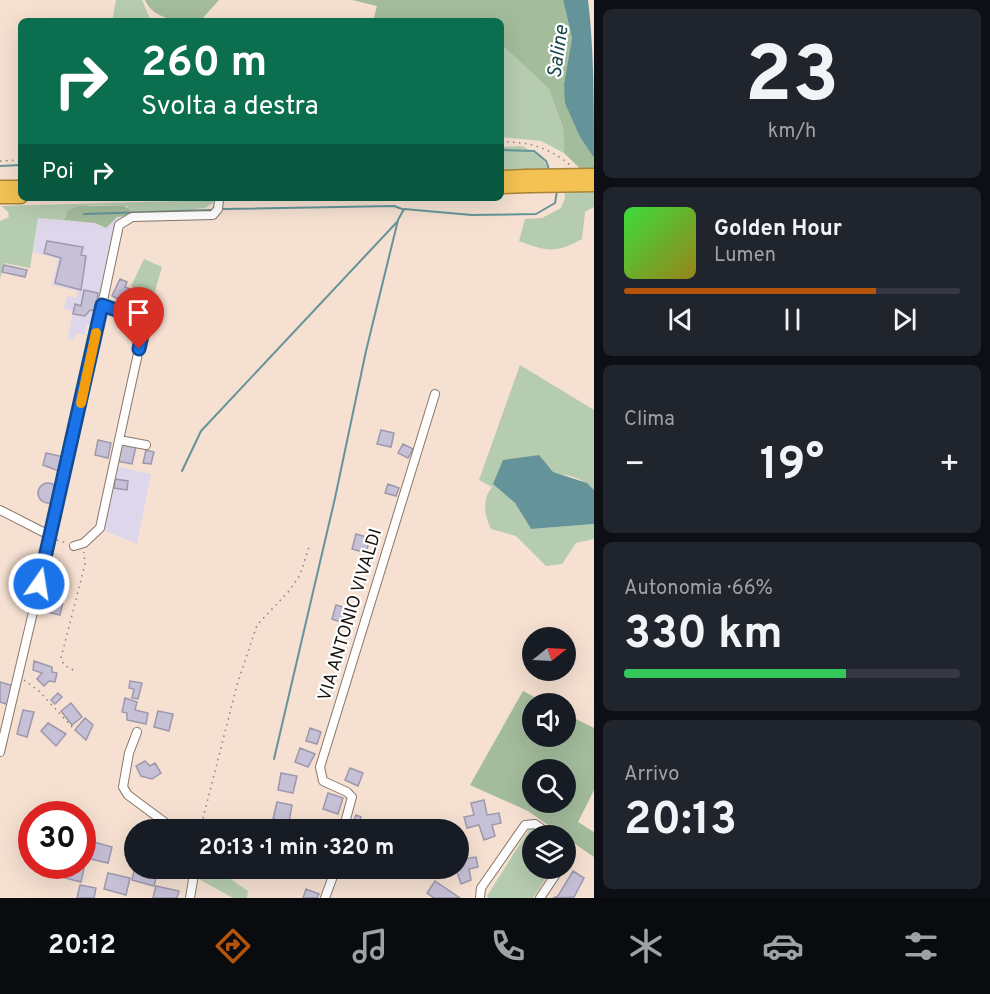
<!DOCTYPE html>
<html lang="it">
<meta charset="utf-8">
<style>
:root{--surface:#171b24;--page:#20242c;--text:#f1f3f6;--muted:#9ea1a6;--line:#363941;--accent:#b45309}
body{margin:0;font-family:Overpass,sans-serif;background:var(--page);color:var(--text);height:100vh;display:flex;flex-direction:column;font-size:22px;white-space:nowrap}
*{box-sizing:border-box;margin:0}
p{font-size:20px;color:var(--muted)}
.icon{flex:none;width:33px;height:33px;fill:none;stroke:currentColor;stroke-width:2;stroke-linecap:round;stroke-linejoin:round}
.map{position:relative;flex:1;overflow:hidden}
.side{display:flex;flex-direction:column;gap:9px;padding:9px;background:#0d0f14;width:396px}
.side>*{flex:none}
.top-card{position:absolute;left:18px;top:18px;width:486px;height:183px;border-radius:9px;box-shadow:0 6px 24px #0002;background:#0b6e4f;color:#fff;overflow:hidden}
.needle{width:39px;rotate:72deg}
.buttons{position:absolute;left:522px;top:627px;display:grid;gap:12px}
.buttons a{display:grid;place-items:center;width:54px;height:54px;border-radius:50%;background:var(--surface);box-shadow:0 6px 24px #0002;font-size:30px}
.speed{position:absolute;left:18px;top:801px;display:flex;gap:12px;font-size:30px;font-weight:700;text-align:center}
.speed>*{display:grid;place-content:center;width:78px;height:78px;border-radius:50%;background:var(--surface);box-shadow:0 6px 24px #0002;line-height:1}
.speed .limit{border:9px solid #d22;background:#fff;color:#111}
.pin{position:absolute;display:grid;place-items:center;width:51px;height:51px;color:#fff;margin:-62px -26px;border-radius:50% 50% 50% 0;rotate:-45deg;box-shadow:0 0 6px #0007}
.pin .icon{rotate:45deg}
.me{position:absolute;width:66px;margin:-33px;rotate:13deg;stroke-linejoin:round;filter:drop-shadow(0 0 4px #0008)}
.turn{display:flex;align-items:center;gap:21px;height:126px;padding:0 24px;font-size:27px}
.turn .icon{width:78px;height:78px;stroke-width:2.5}
.turn b{display:block;font-size:42px;line-height:51px}
.then{display:flex;align-items:center;height:57px;padding:0 24px;background:#0003;gap:12px;font-size:22px}
.big{font-size:45px;font-weight:700;line-height:1.1}
.side .card{flex:1;display:flex;flex-direction:column;justify-content:center;gap:9px;min-width:0;padding:0 21px;border-radius:9px;background:var(--page)}
.side .dial{align-items:center;gap:0}
.dial b{font-size:78px;line-height:1}
.song{display:flex;align-items:center;gap:18px}
.cover{width:72px;height:72px;border-radius:9px;background:linear-gradient(135deg,hsl(120 70% 55%),hsl(50 70% 35%))}
.played{height:6px;border-radius:3px;background:linear-gradient(90deg,var(--accent) 75%,var(--line) 75%)}
.keys{display:flex;justify-content:space-around;direction:ltr}
.heat{display:flex;justify-content:space-between;align-items:center;font-size:33px;direction:ltr}
.charge{height:9px;border-radius:4px;background:linear-gradient(90deg,#34c759 66%,var(--line) 0)}
.trip{position:absolute;left:124px;top:819px;width:345px;height:60px;border-radius:30px;background:var(--surface);box-shadow:0 6px 24px #0002;font-weight:700;line-height:60px;text-align:center}
.tab-bar{display:flex;height:96px;justify-content:space-around;align-items:center;background:#090b0e;color:var(--muted)}
.tab-bar .icon{width:42px;height:42px}
.tab-bar .selected{color:var(--accent)}
.tab-bar b{font-size:27px;color:var(--text)}
main{display:flex;flex:1;min-height:0}
.map>svg:first-child{display:block}
.industrial{fill:#ded6eb}
.green{fill:#b6ccb0}
.forest{fill:#a3bc9c;fill-rule:evenodd}
.water{fill:#649499}
.lines{fill:none;stroke-linecap:round;stroke-linejoin:round}
.stream{stroke:#649499;stroke-width:2}
.building{fill:#c6c1d7;stroke:#9e98ad;stroke-width:1.5}
.minor-casing{stroke:#897769;stroke-width:10}
.highway-casing{stroke:#a7843a;stroke-width:15}
.path{stroke:#8f8176;stroke-width:1.5;stroke-dasharray:1.5 4.5;stroke-linecap:butt}
.minor{stroke:#fff;stroke-width:8}
.highway{stroke:#f3c253;stroke-width:12}
.highway-bridge-casing{stroke:#a7843a;stroke-width:15;stroke-linecap:butt}
.highway-bridge{stroke:#f3c253;stroke-width:12}
.route-casing{stroke:#114b97;stroke-width:15}
.route{stroke:#1a73e8;stroke-width:10}
.slow{stroke:#f59e0b;stroke-width:10}
.labels{text-anchor:middle;dominant-baseline:central;stroke-width:4.5;stroke-linejoin:round;paint-order:stroke}
.street-label{font-size:18px;fill:#19120d;stroke:#fff}
.water-label{font-size:20px;font-style:italic;fill:#1b484c;stroke:#fff}
</style>
<main>
<div class="map">
<svg width="594" height="898" viewBox="0 0 594 898">
<rect width="100%" height="100%" fill="#f5e0d1"/>
<path class="industrial" d="M117,217H121L97,321L93,326L87,324L84,335L76,333L74,340L68,339L73,312L64,308L67,296L76,298L78,291L52,285L58,259L33,252L38,218L95,223L102,227Z
M109,465L151,474L137,544L98,528Z"/>
<path class="green" d="M116,0H142L151,21H112Z
M501,44L549,89L563,128L564,153L541,141L501,137Z
M522,146C534,152 543,157 549,170L501,171V147Z
M594,188V207L585,212L582,239C555,254 546,251 519,241L525,219L542,218L561,208L565,198L564,189Z
M217,200L205,208L194,209L189,215L129,216L127,206H124C106,206 71,200 63,220L38,218L30,268L4,263L0,279V221L9,217L8,212L1,206Z
M144,259L162,267L153,298L131,286Z
M520,365L594,410V490C568,462 525,478 493,484L515,503L531,529L594,524V539L576,543L562,564L546,566L516,536L491,529C484,515 482,500 492,487L479,480Z
M532,825L548,835L532,836V868L552,869L533,898H489L487,896Z
M189,869H216L248,891L247,898H233L188,873Z"/>
<path class="forest" d="M145,0H219L201,20C182,22 154,21 145,0Z
M352,0H563L572,38L564,84L580,137L594,158V182L564,153L563,128L549,89L501,44V21H373L377,6Z
M79,206H124L129,209V216L117,217L106,228L95,223L63,220L69,210Z
M523,691L546,703L532,704V736H566V714L594,728V790L578,822L594,832V857L528,811L470,785ZM532,770H566V802H532Z"/>
<path class="water" d="M563,0H588C594,48 594,108 594,158L580,137L565,103L564,84L572,38Z
M539,455L553,472L587,483L594,490V524L531,529L515,503L493,484L503,460Z"/>
<g class="lines">
<path class="stream" d="M501,150L534,151L546,161L550,172
M0,166L21,165
M223,209L394,206L402,209
M84,214L212,210
M182,471L201,431L397,222
M274,759L335,498L366,351L398,220L404,209L472,215L536,214L555,203L557,191"/>
</g>
<path class="building" d="M47,241L83,247L81,255L86,256L81,290L55,283L61,258L44,253Z
M4,265L27,270L25,277L2,272Z
M120,279L127,282L125,287L144,295L140,303L133,299L130,305L112,296Z
M84,290L98,293L95,311L90,310L85,316L73,314L75,304L81,306Z
M381,430L394,433L391,447L377,444Z
M98,440L111,443L108,458L95,455Z
M120,443L136,446L132,464L116,461Z
M403,444L413,449L408,458L398,453Z
M146,450L154,452L151,464L143,463Z
M46,453L64,457L59,471L43,465Z
M115,479L128,481L127,490L114,488Z
M38 493a10 10 0 1 1 20 0a10 10 0 1 1-20 0Z
M388,484L399,488L396,496L385,493Z
M356,534L370,538L366,553L352,549Z
M53,590L65,593L60,615L47,612Z
M336,605L350,609L346,624L332,619Z
M34,661L52,667V672L57,673L55,682L49,681L44,686L37,679L42,673L33,670Z
M130,681L142,683L138,699L132,698L134,689L129,688Z
M0,682L14,686L9,705L0,702Z
M58,693L62,697L55,704L51,700Z
M125,698L137,702L135,710L148,713L146,724L127,720V713L122,712Z
M71,703L82,717L72,725L61,711Z
M23,710L34,712L27,737L17,734Z
M158,711L173,714L169,731L154,727Z
M85,718L93,725L86,740L75,730Z
M48,723L66,734L56,746L41,731Z
M310,728L321,732L317,744L306,741Z
M300,748L315,754L308,767L295,762Z
M145,761L150,766L155,763L161,773L152,779L141,776L136,766Z
M350,768L363,773L358,786L345,780Z
M281,773L297,776L293,793L278,790Z
M328,793L343,798L338,814L323,809Z
M484,800L487,815L499,813L501,823L492,825L495,836L484,840L479,825L467,828L464,817L474,815L471,803Z
M277,802L292,805L289,822L273,819Z
M356,815L361,817L358,827L352,825Z
M90,841L112,847L108,863L86,858Z
M461,844L464,859L476,857L478,867L469,869L471,880L461,884L456,869L444,872V868H459Z
M82,858L86,859L81,882L65,878L68,866H82Z
M135,867L158,870L154,886L132,880Z
M573,871L584,878L574,897L553,898L558,896Z
M108,873L130,878L126,895L104,889Z
M435,881L460,898H434L427,893Z
M80,885L96,888L94,898H77Z
M156,886L179,891L177,898H153Z
M306,889L319,894L317,898H303Z"/>
<g class="lines">
<g class="minor-casing">
<path id="minor" d="M102,305L136,317L144,326L119,440L146,445
M0,510L51,536
M74,546L84,543L100,528L119,440
M137,732L129,753L123,787L128,795L175,830
M0,752L72,447L119,225L132,217L213,215L218,209L219,200
M343,830L352,797L347,792L323,781L320,767L435,394
M566,846L568,853L566,859
M190,898L195,868
M325,898L336,868
M480,898L481,888L525,825L535,824L552,836
M540,898L560,868"/>
</g>
<g class="highway-casing">
<path id="highway" d="M501,177L526,176
M0,187H21
M501,187L530,186
M0,197H21"/>
</g>
<path class="path" d="M501,142C527,141 551,148 571,166
M0,161L21,160
M57,540L66,543
M73,670L64,665L61,658L85,564L84,552
M24,680L39,691L74,729
M200,830L237,685L257,625L289,591L300,575L309,547"/>
<use href="#minor" class="minor"/>
<use href="#highway" class="highway"/>
<g class="highway-bridge-casing">
<path id="highway-bridge" d="M526,176L594,175
M530,186L594,185"/>
</g>
<use href="#highway-bridge" class="highway-bridge"/>
</g>
<g class="lines">
<g class="route-casing">
<path id="route" d="M39,584L102,305L136,317L144,326L139,349"/>
</g>
<use href="#route" class="route"/>
<path class="slow" d="M81,403L96,333"/>
</g>
<g class="labels">
<g class="street-label">
<text transform="translate(351 615) rotate(-73)">VIA ANTONIO VIVALDI</text>
</g>
<g class="water-label">
<text transform="translate(559 52) rotate(-82)">Saline</text>
</g>
</g>
</svg>
<div class="buttons">
<a><svg class="needle" viewBox="-14 -14 28 28"><path d="M0-13l5 13h-10z" fill="#e53935"/><path d="M0 13l5-13h-10z" fill="#9ea1a6"/></svg></a>
<a><svg class="icon" aria-label="sound" viewBox="0 0 24 24"><path d="M4 9h4l5-4v14l-5-4H4zM17 9q2 3 0 6"/></svg></a>
<a><svg class="icon" aria-label="search" viewBox="0 0 24 24"><circle cx="10" cy="10" r="6"/><path d="M15 15l6 6"/></svg></a>
<a><svg class="icon" aria-label="layers" viewBox="0 0 24 24"><path d="M12 4l9 5-9 5-9-5zM3 14l9 5 9-5"/></svg></a>
</div>
<div class="speed"><div class="limit">30</div></div>
<div class="pin" style="left:139px;top:349px;background:#d93025"><svg class="icon" aria-label="arrive" viewBox="0 0 24 24"><path d="M6 21V4h12l-3 4 3 4H6"/></svg></div>
<svg class="me" style="left:39px;top:584px" viewBox="-20 -20 40 40"><circle r="17" fill="#1a73e8" stroke="#fff" stroke-width="3"/><path d="M0-11L8 9 0 5-8 9z" fill="#fff"/></svg>
<div class="trip">20:13 · 1 min · 320 m</div>
<div class="top-card">
<div class="turn"><svg class="icon" aria-label="right" viewBox="0 0 24 24"><path d="M7 20v-9h11M14 6l5 5-5 5"/></svg><div><b>260 m</b>Svolta a destra</div></div>
<div class="then">Poi<svg class="icon" aria-label="right" viewBox="0 0 24 24"><path d="M7 20v-9h11M14 6l5 5-5 5"/></svg></div>
</div>
</div>
<section class="side">
<div class="card dial"><b>23</b><p>km/h</p></div>
<div class="card">
<div class="song"><i class="cover"></i><div><b>Golden Hour</b><p>Lumen</p></div></div>
<div class="played"></div>
<div class="keys"><svg class="icon" aria-label="previous" viewBox="0 0 24 24"><path d="M18 5L8 12l10 7zM5 5v14"/></svg><svg class="icon" aria-label="pause" viewBox="0 0 24 24"><path d="M8 5v14M16 5v14"/></svg><svg class="icon" aria-label="next" viewBox="0 0 24 24"><path d="M6 5l10 7-10 7zM19 5v14"/></svg></div>
</div>
<div class="card"><p>Clima</p>
<div class="heat"><a>−</a><b class="big">19°</b><a>+</a></div>
</div>
<div class="card"><p>Autonomia · 66%</p><b class="big">330 km</b><div class="charge"></div></div>
<div class="card"><p>Arrivo</p><b class="big">20:13</b></div>
</section>
</main>
<nav class="tab-bar">
<b>20:12</b>
<svg class="icon selected" aria-label="directions" viewBox="0 0 24 24"><path d="M12 3l9 9-9 9-9-9zM9 14v-3h6M13 9l2 2-2 2"/></svg>
<svg class="icon" aria-label="music" viewBox="0 0 24 24"><path d="M9 18V5l10-2v13"/><circle cx="6" cy="18" r="3"/><circle cx="16" cy="16" r="3"/></svg>
<svg class="icon" aria-label="phone" viewBox="0 0 24 24"><path d="M5 4h4l2 5-3 2q2 4 5 5l2-3 5 2v4C11 20 4 13 5 4z"/></svg>
<svg class="icon" aria-label="climate" viewBox="0 0 24 24"><path d="M12 3v18M4 7l16 10M4 17L20 7"/></svg>
<svg class="icon" aria-label="car" viewBox="0 0 24 24"><path d="M5 17H2v-5l4-1 3-4h7l3 4 3 1v5h-3M9 17h6M6 11h13"/><circle cx="7" cy="17" r="2"/><circle cx="17" cy="17" r="2"/></svg>
<svg class="icon" aria-label="filters" viewBox="0 0 24 24"><path d="M4 7h16M4 17h16"/><circle cx="9" cy="7" r="2"/><circle cx="15" cy="17" r="2"/></svg>
</nav>
